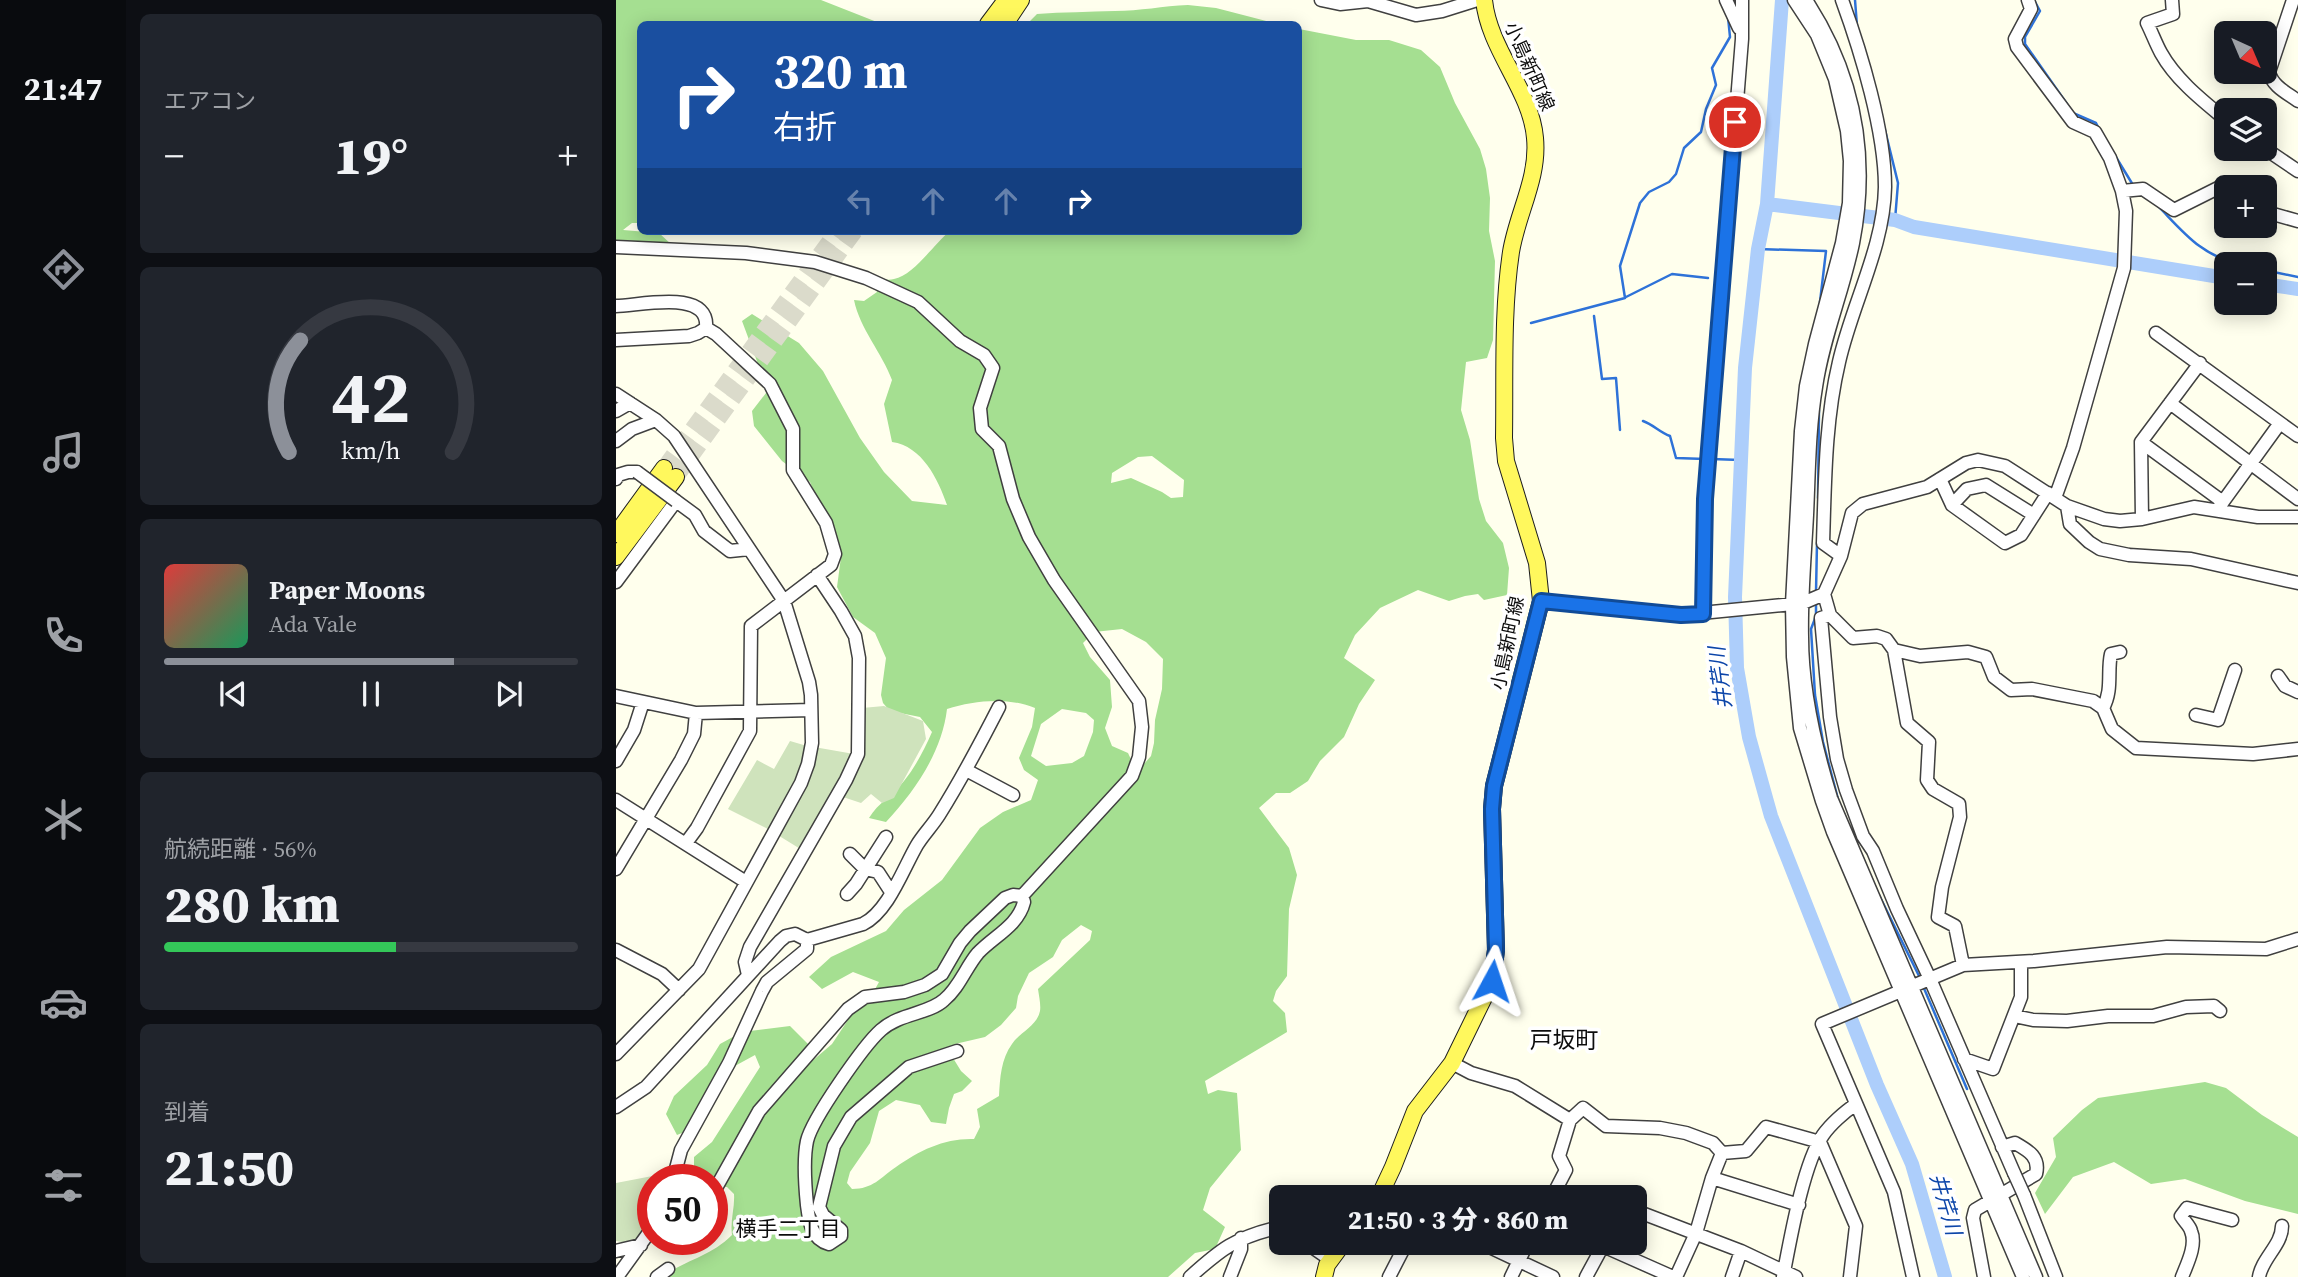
<!DOCTYPE html>
<html lang="ja">
<meta charset="utf-8">
<style>
:root{--surface:#171b24;--page:#20242c;--text:#f1f3f6;--muted:#9ea1a6;--line:#363941;--accent:#8c9099}
body{margin:0;font-family:"Source Serif 4","Noto Sans JP",serif;background:var(--page);color:var(--text);height:100vh;display:flex;flex-direction:column;font-size:26px;white-space:nowrap}
*{box-sizing:border-box;margin:0}
p{font-size:23px;color:var(--muted)}
.icon{flex:none;width:38px;height:38px;fill:none;stroke:currentColor;stroke-width:2;stroke-linecap:round;stroke-linejoin:round}
.map{position:relative;flex:1;overflow:hidden}
.side{display:flex;flex-direction:column;gap:14px;padding:14px;background:#0d0f14;width:490px}
.side>*{flex:none}
.guide{position:absolute;left:21px;top:21px;width:665px;height:214px;border-radius:10px;box-shadow:0 4px 18px #0003;background:#1a4fa0;color:#fff;overflow:hidden}
.needle{width:46px;rotate:136deg}
.buttons{position:absolute;left:1598px;top:21px;display:grid;gap:14px}
.buttons a{display:grid;place-items:center;width:63px;height:63px;border-radius:10px;background:var(--surface);box-shadow:0 4px 18px #0003;font-size:35px}
.speed{position:absolute;left:21px;top:1164px;display:flex;gap:14px;font-size:35px;font-weight:700;text-align:center}
.speed>*{display:grid;place-content:center;width:91px;height:91px;border-radius:50%;background:var(--surface);box-shadow:0 4px 18px #0003;line-height:1}
.speed .limit{border:10px solid #d22;background:#fff;color:#111}
.pin{position:absolute;display:grid;place-items:center;width:60px;height:60px;color:#fff;margin:-30px;border:4px solid #fff;border-radius:50%;box-shadow:0 2px 7px #0007}
.me{position:absolute;width:77px;margin:-38px;rotate:5deg;stroke-linejoin:round;filter:drop-shadow(0 0 5px #0008)}
.turn{display:flex;align-items:center;gap:24px;height:147px;padding:0 21px;font-size:32px}
.turn .icon{width:91px;height:91px;stroke-width:2.5}
.turn b{display:block;font-size:49px;line-height:60px}
.lanes{display:flex;align-items:center;height:66px;padding:0 21px;background:#0003;justify-content:center;gap:35px;direction:ltr}
.lanes .off{opacity:.35}
.big{font-size:52px;font-weight:800;line-height:1.1}
.side .widget{flex:1;display:flex;flex-direction:column;justify-content:center;gap:10px;min-width:0;padding:0 24px;border-radius:10px;background:var(--page)}
.side .dial{align-items:center;gap:0}
.dial svg{height:182px;overflow:visible;fill:none;stroke:var(--line);stroke-width:7;stroke-linecap:round;text-anchor:middle}
.dial text{fill:var(--text);stroke:none}
.song{display:flex;align-items:center;gap:21px}
.cover{width:84px;height:84px;border-radius:10px;background:linear-gradient(135deg,hsl(0 70% 55%),hsl(150 70% 35%))}
.played{height:7px;border-radius:4px;background:linear-gradient(90deg,var(--accent) 70%,var(--line) 70%)}
.keys{display:flex;justify-content:space-around;direction:ltr}
.heat{display:flex;justify-content:space-between;align-items:center;font-size:38px;direction:ltr}
.charge{height:10px;border-radius:5px;background:linear-gradient(90deg,#34c759 56%,var(--line) 0)}
.trip{position:absolute;left:653px;top:1185px;width:378px;height:70px;border-radius:10px;background:var(--surface);box-shadow:0 4px 18px #0003;font-weight:800;line-height:70px;text-align:center}
main{display:flex;flex:1;min-height:0}
.dock{display:flex;flex-direction:column;width:126px;justify-content:space-around;align-items:center;background:#090b0e;color:var(--muted)}
.dock .icon{width:49px;height:49px}
.dock .active{color:var(--accent)}
.dock b{font-size:32px;color:var(--text)}
.map>svg:first-child{display:block}
.forest{fill:#a5df91;fill-rule:evenodd}
.cemetery{fill:#cfe3bc}
.lines{fill:none;stroke-linecap:round;stroke-linejoin:round}
.stream{stroke:#2e72d8;stroke-width:2.5}
.river{stroke:#adcefb;stroke-width:14}
.major-tunnel{stroke:#dbdbcb;stroke-width:16;stroke-dasharray:16 8;stroke-linecap:butt}
.minor-casing{stroke:#404040;stroke-width:15}
.major-casing{stroke:#1e1e1e;stroke-width:18}
.minor{stroke:#fff;stroke-width:12}
.major{stroke:#fff85d;stroke-width:16}
.minor-bridge-casing{stroke:#404040;stroke-width:15;stroke-linecap:butt}
.minor-bridge{stroke:#fff;stroke-width:12}
.route-casing{stroke:#114b97;stroke-width:18}
.route{stroke:#1a73e8;stroke-width:12}
.labels{text-anchor:middle;dominant-baseline:central;stroke-width:7;stroke-linejoin:round;paint-order:stroke}
.street-label{font-size:19px;fill:#0d0d0d;stroke:#fff}
.water-label{font-size:21px;font-style:italic;fill:#0c45a9;stroke:#fff}
.neighbourhood-label{font-size:21px;fill:#0d0d0d;stroke:#fff}
.quarter-label{font-size:23px;fill:#0d0d0d;stroke:#fff}
</style>
<main>
<nav class="dock">
<b>21:47</b>
<svg class="icon active" aria-label="directions" viewBox="0 0 24 24"><path d="M12 3l9 9-9 9-9-9zM9 14v-3h6M13 9l2 2-2 2"/></svg>
<svg class="icon" aria-label="music" viewBox="0 0 24 24"><path d="M9 18V5l10-2v13"/><circle cx="6" cy="18" r="3"/><circle cx="16" cy="16" r="3"/></svg>
<svg class="icon" aria-label="phone" viewBox="0 0 24 24"><path d="M5 4h4l2 5-3 2q2 4 5 5l2-3 5 2v4C11 20 4 13 5 4z"/></svg>
<svg class="icon" aria-label="climate" viewBox="0 0 24 24"><path d="M12 3v18M4 7l16 10M4 17L20 7"/></svg>
<svg class="icon" aria-label="car" viewBox="0 0 24 24"><path d="M5 17H2v-5l4-1 3-4h7l3 4 3 1v5h-3M9 17h6M6 11h13"/><circle cx="7" cy="17" r="2"/><circle cx="17" cy="17" r="2"/></svg>
<svg class="icon" aria-label="filters" viewBox="0 0 24 24"><path d="M4 7h16M4 17h16"/><circle cx="9" cy="7" r="2"/><circle cx="15" cy="17" r="2"/></svg>
</nav>
<section class="side">
<div class="widget"><p>エアコン</p>
<div class="heat"><a>−</a><b class="big">19°</b><a>+</a></div>
</div>
<div class="widget dial"><svg viewBox="0 0 100 80">
<path d="M14 69A42 42 0 1 1 86 69"/>
<path d="M14 69A42 42 0 0 1 19 20" stroke="#8c9099"/>
<text x="50" y="56" font-size="32" font-weight="700">42</text>
<text x="50" y="72" font-size="11">km/h</text>
</svg></div>
<div class="widget">
<div class="song"><i class="cover"></i><div><b>Paper Moons</b><p>Ada Vale</p></div></div>
<div class="played"></div>
<div class="keys"><svg class="icon" aria-label="previous" viewBox="0 0 24 24"><path d="M18 5L8 12l10 7zM5 5v14"/></svg><svg class="icon" aria-label="pause" viewBox="0 0 24 24"><path d="M8 5v14M16 5v14"/></svg><svg class="icon" aria-label="next" viewBox="0 0 24 24"><path d="M6 5l10 7-10 7zM19 5v14"/></svg></div>
</div>
<div class="widget"><p>航続距離 · 56%</p><b class="big">280 km</b><div class="charge"></div></div>
<div class="widget"><p>到着</p><b class="big">21:50</b></div>
</section>
<div class="map">
<svg width="1682" height="1277" viewBox="0 0 1682 1277">
<rect width="100%" height="100%" fill="#ffffed"/>
<path class="forest" d="M0,0H205L266,24H24V223H16L7,230L43,233L56,245L19,254L0,252Z
M572,5L600,8L662,24H411L421,14C447,12 473,12 499,11C524,11 547,6 572,5Z
M683,29L740,40H773L805,50L824,67L839,103L864,149L870,169L874,198L873,231L879,261L877,340L871,358L850,362L845,410L854,440L863,499L870,521L887,543L893,568L891,595L868,600L862,594L849,596L833,601L802,590L764,608L739,635L728,658L759,680L743,704L728,737L704,761L692,781L674,793H660L643,808L673,848L681,875L673,909L671,976L660,991L657,1001L669,1013L671,1032L589,1081L592,1094L602,1090L621,1093L625,1150L594,1188L587,1210L609,1227L599,1249L579,1253L552,1277H46C71,1259 94,1257 116,1235C114,1220 119,1208 118,1194L111,1187L96,1186V1180L86,1179L78,1172V1157L96,1142L144,1067L139,1055L117,1067L73,1130L61,1135L50,1114L58,1096L91,1065L104,1044L126,1032L174,1026L192,1044L195,1062L216,1044L238,1011L253,1000L263,982L237,972L206,989L193,977L215,957L270,931L288,910L326,880L364,828L387,812L415,800L422,780L408,770L403,758L416,727L419,708C392,697 359,700 331,709C326,752 299,791 270,822L253,818C262,803 277,795 288,781C300,766 308,750 316,732L304,717L274,711L267,703L265,695L270,658L259,633L237,617L221,587L225,557L194,482L166,461L138,426L136,411L157,384L142,364L126,321L136,314L183,343L207,371L244,438L268,472L296,501L331,505C322,479 306,446 276,442L268,404L276,380C266,353 244,329 238,300L248,301L261,292L255,277C262,278 271,281 278,279C298,275 317,245 334,231H682ZM536,456L568,480L567,497L555,498L546,492L515,478L495,483L496,473L522,457ZM506,629L530,642L547,659L546,689L539,720L538,743L535,756L521,772L512,753L496,746L489,728L496,707L494,680L474,657L467,643L478,632ZM446,709L470,713L478,720L477,732L468,756L456,763L430,766L415,756L425,724ZM465,925L476,931L474,940L422,989C423,996 425,1005 424,1011C421,1026 404,1032 396,1044C385,1059 384,1078 383,1096L361,1109L364,1127L358,1139C329,1138 304,1150 280,1167C264,1178 257,1189 236,1189L231,1183L234,1172L254,1143L263,1111L280,1100L304,1105L315,1122L330,1124L333,1108L338,1094L346,1091L356,1081L345,1071L337,1058L339,1044L369,1037L385,1025L400,1008L402,996L413,973L437,957L446,940Z
M1589,1082L1610,1088L1646,1115L1682,1137V1214L1629,1201L1569,1179L1535,1184L1498,1162L1457,1177L1429,1214L1419,1193L1440,1157L1437,1138L1466,1110L1482,1098Z"/>
<path class="cemetery" d="M268,706L307,721L310,739L278,798L266,803L255,794L245,803L224,796L244,760L246,708Z
M174,741L191,746L185,771L154,830L112,809L141,760L158,769Z
M198,747L238,754L186,850L160,834Z
M52,1173V1179L37,1180V1224L22,1245L0,1241V1183Z"/>
<g class="lines">
<path class="stream" d="M1239,0L1241,26
M1418,0L1424,11L1409,37V44L1451,104
M1457,113L1480,123L1483,129
M1269,130L1282,183L1279,220
M1495,149L1517,185
M1543,207C1569,234 1586,256 1624,264
M1142,249L1210,251L1204,302
M1648,270L1682,277
M1010,297L1056,274L1092,278
M978,316L986,379L1000,378L1004,430
M915,323L1009,298L1004,266L1024,203L1033,192L1053,182L1060,174L1068,148L1085,132L1090,109L1100,85L1096,68L1114,37L1112,17
M1027,421C1038,425 1043,432 1054,436L1060,458L1089,459
M1096,459L1124,460
M1202,498L1203,410
M1200,592L1201,543
M1200,602V616L1195,629L1199,695L1207,742L1222,799
M1263,895L1305,980
M1307,986L1351,1089"/>
<path class="river" d="M1166,0L1151,204L1142,249L1129,368L1119,597L1121,668L1133,737L1155,816L1261,1085L1296,1164L1329,1277
M1151,204L1279,220L1298,227L1610,278
M1648,284L1682,289"/>
<path class="major-tunnel" d="M48,468L221,231
M60,477L239,231"/>
<g class="minor-casing">
<path id="minor" d="M705,0L724,4L752,1L800,15L826,11L861,0
M1110,0L1123,28
M1178,0L1201,35L1219,79L1231,131L1234,161L1233,203L1226,243L1199,344L1190,386L1185,431L1176,604L1177,657L1184,728L1206,801L1217,832L1407,1277
M1190,0C1239,75 1254,155 1237,243C1227,292 1207,338 1200,387C1193,429 1193,472 1191,515C1189,555 1185,596 1186,637C1186,691 1199,746 1215,798L1420,1277
M1412,0L1415,9L1399,39L1401,47L1457,122L1479,132L1494,158L1506,191L1510,211L1508,268L1457,448L1439,498
M1556,0L1557,14L1531,23C1536,33 1540,44 1545,53C1560,80 1587,101 1610,120
M1677,0L1653,72C1656,86 1671,93 1682,101
M1648,148L1682,171
M1506,191L1527,189L1558,210L1608,185L1612,187
M1648,209L1657,214L1682,221
M0,247L130,253L199,262L250,278L302,302L344,341L368,355L377,368L364,408L366,429L383,446L397,499L413,537L438,580L523,701L526,727L523,757L516,776L406,896
M0,306C23,306 94,288 90,328L82,333L73,336L0,340
M1540,333L1682,436
M0,394L40,420L58,436L168,601L193,682L195,695L196,743L192,764L185,783L83,969L0,1054
M1554,403L1682,499
M0,411L14,403
M0,441L16,429L40,420
M1525,442L1607,502
M0,479L2,475L12,472H21
M1324,479L1336,505L1389,543L1405,535L1432,493
M1336,505L1351,489L1370,485L1418,515
M1451,506L1454,524L1473,542L1484,549L1513,555L1575,559L1682,583
M1601,510L1664,423
M1526,519L1525,442L1584,363
M1225,556L1207,543C1209,482 1209,421 1223,362C1236,304 1268,247 1269,187C1269,131 1245,52 1226,0
M0,582L60,501L79,515L88,531L114,551L133,549
M1208,594L1214,615L1237,638L1261,636L1270,639L1278,650L1291,723L1313,742L1311,780L1317,789L1343,804L1344,817L1326,887L1322,917L1339,926L1347,965
M925,601L1065,615L1187,603L1208,594L1225,556L1236,513L1247,504L1311,487L1350,463L1362,460L1389,466L1451,506L1488,519L1504,521L1526,519L1578,507L1642,517H1682
M1087,614L1089,499L1126,39V0
M1214,615L1205,618L1214,717L1221,759L1230,790L1247,836L1257,851L1281,909L1314,979L1398,1173
M1278,650L1304,656L1352,652L1370,657L1378,677L1395,690L1416,689L1477,701L1487,708L1496,729L1520,748L1637,754L1682,749
M1662,676L1669,686L1682,692
M0,696L80,713L195,710
M1487,708C1497,690 1491,671 1495,654L1504,652
M1580,715L1602,720L1619,670
M0,761L18,730L27,702
M350,770L397,795
M0,800L130,882
M70,843L81,828L134,731L135,626L215,565L219,554L210,523L177,470V429L154,384L100,334L90,328
M234,854L249,869L262,872L275,892
M0,869L65,760L78,734L80,713
M231,894L240,884L270,837
M191,940L247,924C272,912 287,869 301,845C307,835 316,826 323,815C345,780 364,744 383,707
M0,950L46,974L63,990
M132,975L129,962L134,947L230,780L242,754L243,658L239,636L225,611L201,575
M1398,1016L1417,1020L1451,1021L1492,1016H1537L1570,1007L1598,1006L1604,1011
M1348,1059L1377,1069L1405,997V962
M836,1063L855,1073L899,1086L954,1120
M0,1107L30,1087L164,941L170,936L179,934L191,940V949L151,982L146,991L113,1063L65,1150L57,1180
M1106,1153L1130,1151L1150,1127L1204,1142L1240,1226L1234,1277
M1096,1178L1183,1205
M96,1195L143,1111L232,1009L249,997L288,992L309,985L326,974L344,943L354,931L389,898L397,895L406,896L408,902C402,926 378,936 362,953C350,967 343,988 328,1000C313,1014 284,1013 265,1030C248,1045 196,1119 191,1141C187,1160 189,1185 191,1205C193,1221 195,1239 213,1244L225,1236V1230L207,1215L203,1207L218,1146L235,1117L293,1067L341,1051
M1408,1195L1440,1277
M936,1197L950,1170L943,1156L954,1120L967,1108L990,1126L1044,1128L1070,1133L1097,1143L1106,1153
M1018,1210L1125,1251L1180,1277
M689,1242L715,1260
M863,1242L937,1277
M987,1246L1057,1277
M0,1251L25,1245
M1,1277L37,1227
M41,1277L52,1269
M574,1277C605,1249 619,1238 660,1228L665,1229
M614,1277L625,1249V1238
M773,1277L791,1242
M895,1277L912,1242
M970,1277L989,1242
M1060,1277L1080,1233L1096,1178L1106,1153
M1116,1277L1125,1251
M1167,1277C1174,1241 1187,1164 1207,1135C1214,1125 1228,1112 1239,1105
M1297,1277L1278,1192L1206,1024L1347,965L1418,961L1551,947L1650,949L1682,939
M1368,1277L1357,1218L1359,1210L1420,1174C1424,1157 1413,1151 1399,1143L1386,1147
M1566,1277C1571,1264 1581,1245 1575,1231C1574,1226 1568,1221 1565,1216L1571,1208L1616,1220
M1643,1277C1646,1258 1666,1245 1666,1226"/>
</g>
<g class="major-casing">
<path id="major" d="M372,24L390,0
M389,24L405,0
M0,534L48,468
M0,557L60,477
M763,1197L777,1167L799,1111L836,1063L876,981L880,950L876,809L878,786L925,601L921,563L890,461L888,438C889,377 886,312 895,252C901,214 923,178 919,138C915,90 873,50 868,0
M708,1277L711,1265L728,1242"/>
</g>
<use href="#minor" class="minor"/>
<use href="#major" class="major"/>
<g class="minor-bridge-casing">
<path id="minor-bridge" d="M21,472L60,501
M1398,1173L1408,1195"/>
</g>
<use href="#minor-bridge" class="minor-bridge"/>
</g>
<g class="lines">
<g class="route-casing">
<path id="route" d="M876,981L880,950L876,809L878,786L925,601L1065,615L1087,614L1089,499L1119,122"/>
</g>
<use href="#route" class="route"/>
</g>
<g class="labels">
<g class="street-label">
<text transform="translate(914 66) rotate(66)">小島新町線</text>
<text transform="translate(891 643) rotate(-78)">小島新町線</text>
</g>
<g class="water-label">
<text transform="translate(1104 678) rotate(-97)">井芹川</text>
<text transform="translate(1330 1204) rotate(74)">井芹川</text>
</g>
<g class="neighbourhood-label">
<text x="172" y="1228">横手二丁目</text>
</g>
<g class="quarter-label">
<text x="948" y="1040">戸坂町</text>
</g>
</g>
</svg>
<div class="buttons">
<a><svg class="needle" viewBox="-14 -14 28 28"><path d="M0-13l5 13h-10z" fill="#e53935"/><path d="M0 13l5-13h-10z" fill="#9ea1a6"/></svg></a>
<a><svg class="icon" aria-label="layers" viewBox="0 0 24 24"><path d="M12 4l9 5-9 5-9-5zM3 14l9 5 9-5"/></svg></a>
<a>+</a>
<a>−</a>
</div>
<div class="speed"><div class="limit">50</div></div>
<div class="pin" style="left:1119px;top:122px;background:#d93025"><svg class="icon" aria-label="arrive" viewBox="0 0 24 24"><path d="M6 21V4h12l-3 4 3 4H6"/></svg></div>
<svg class="me" style="left:876px;top:981px" viewBox="-20 -20 40 40"><path d="M0-17L14 15 0 8-14 15z" fill="#1a73e8" stroke="#fff" stroke-width="4"/></svg>
<div class="trip">21:50 · 3 分 · 860 m</div>
<div class="guide">
<div class="turn"><svg class="icon" aria-label="right" viewBox="0 0 24 24"><path d="M7 20v-9h11M14 6l5 5-5 5"/></svg><div><b>320 m</b>右折</div></div>
<div class="lanes"><svg class="icon off" aria-label="left" viewBox="0 0 24 24"><path d="M17 20v-9H6M10 6l-5 5 5 5"/></svg><svg class="icon off" aria-label="ahead" viewBox="0 0 24 24"><path d="M12 20V5M6 11l6-6 6 6"/></svg><svg class="icon off" aria-label="ahead" viewBox="0 0 24 24"><path d="M12 20V5M6 11l6-6 6 6"/></svg><svg class="icon" aria-label="right" viewBox="0 0 24 24"><path d="M7 20v-9h11M14 6l5 5-5 5"/></svg></div>
</div>
</div>
</main>
